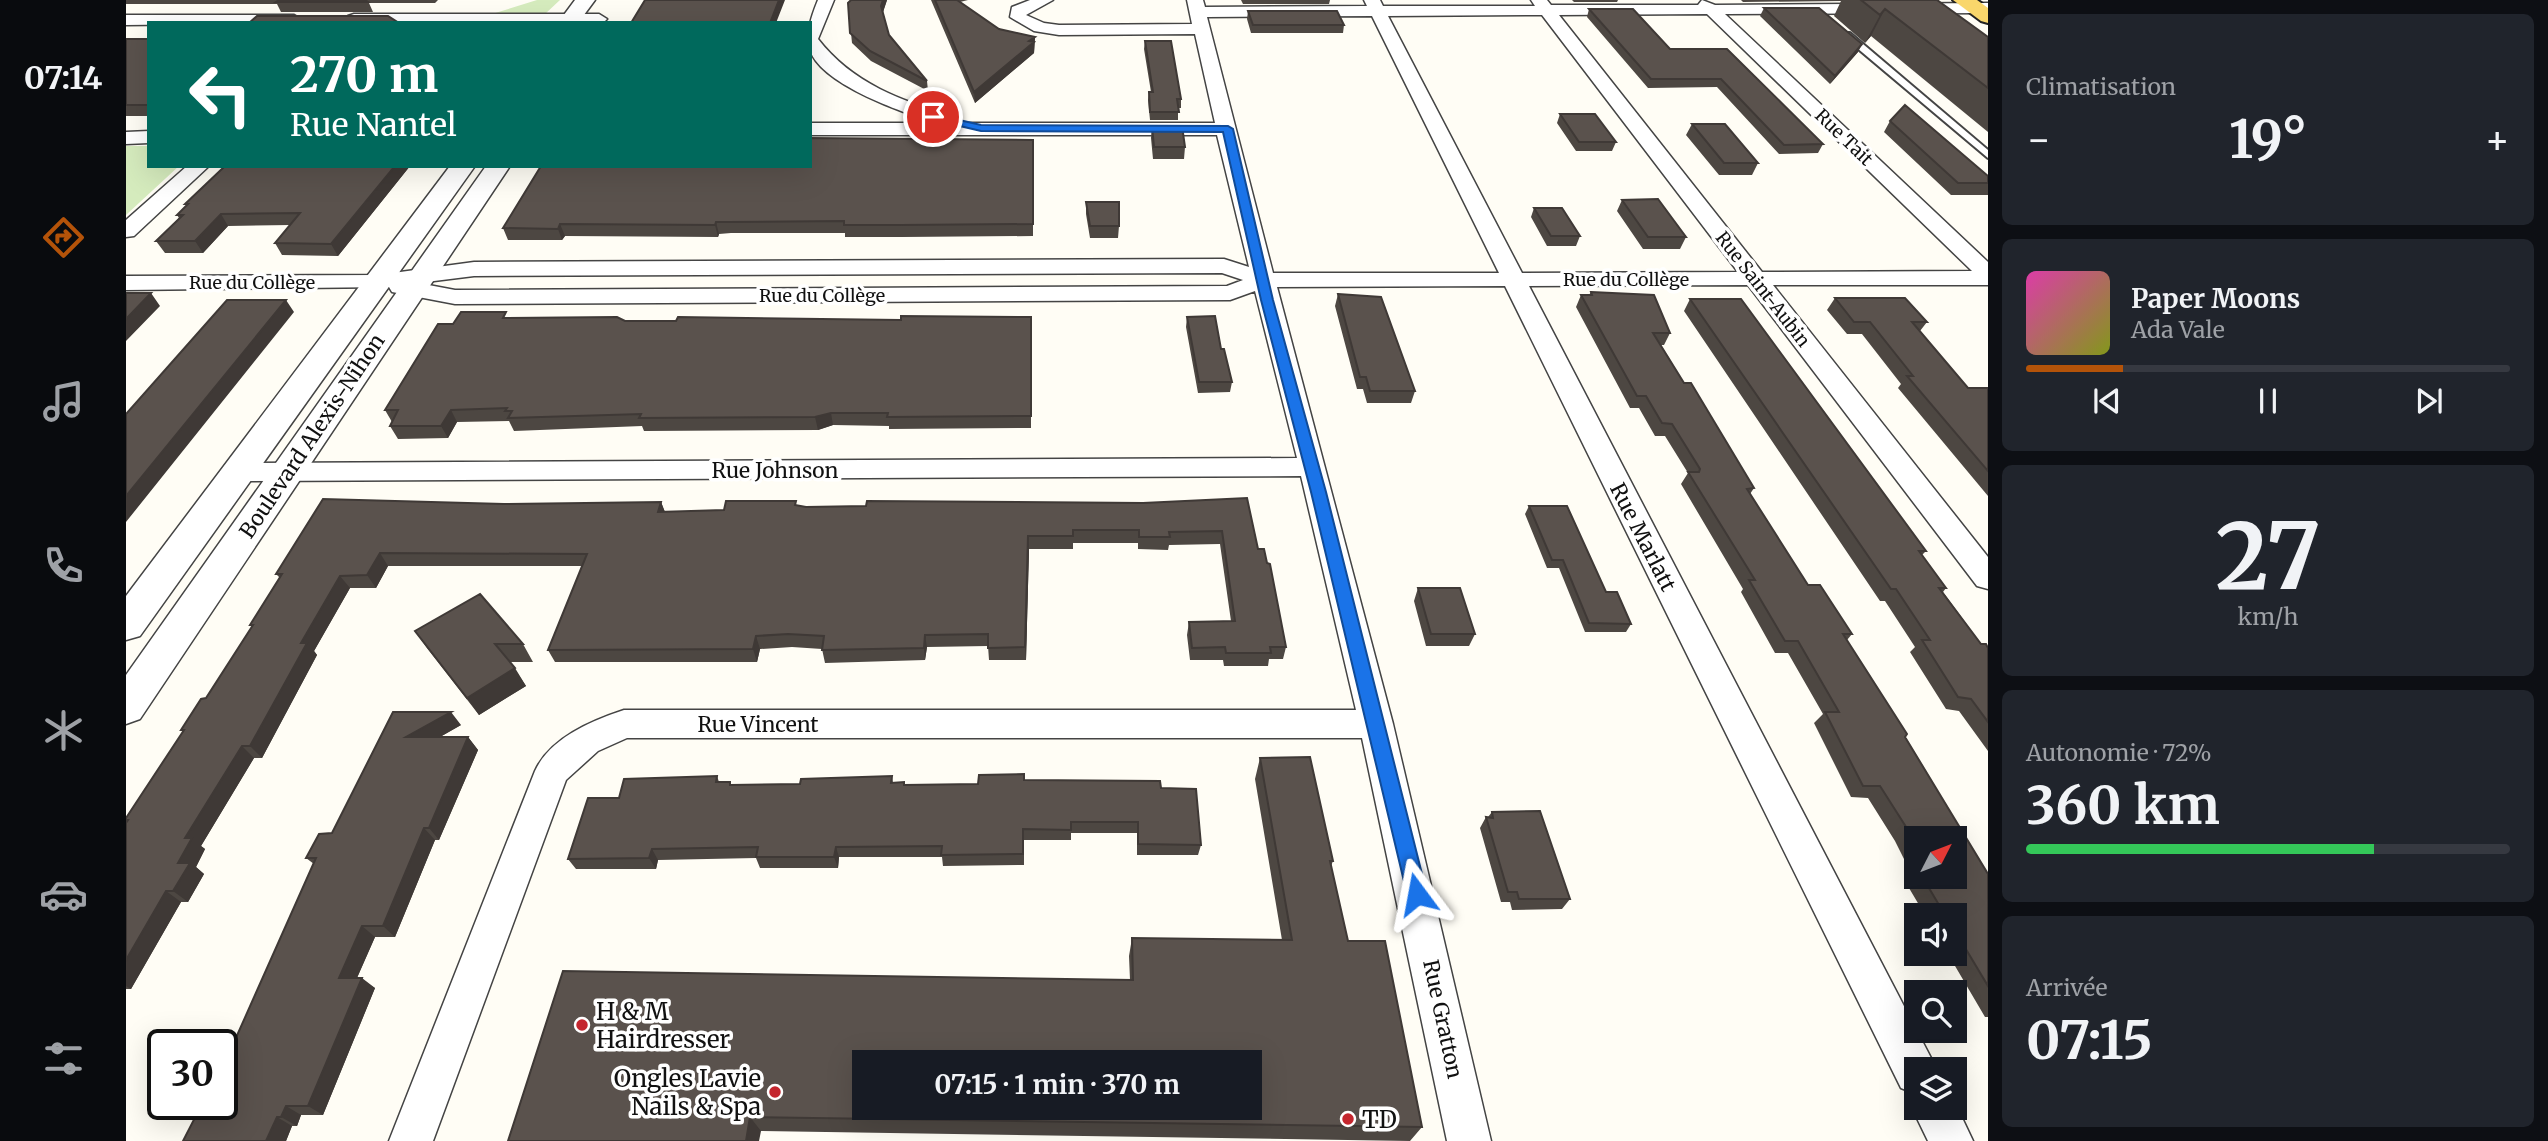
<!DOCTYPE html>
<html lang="fr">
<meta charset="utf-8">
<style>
:root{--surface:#171b24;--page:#20242c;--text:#f1f3f6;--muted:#9ea1a6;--line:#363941;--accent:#b45309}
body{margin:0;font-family:Merriweather,serif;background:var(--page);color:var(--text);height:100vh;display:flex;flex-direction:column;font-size:26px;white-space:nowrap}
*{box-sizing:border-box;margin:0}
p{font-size:23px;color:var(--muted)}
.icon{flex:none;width:38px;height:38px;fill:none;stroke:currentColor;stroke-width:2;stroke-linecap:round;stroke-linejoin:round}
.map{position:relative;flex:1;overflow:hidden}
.sheet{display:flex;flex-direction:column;gap:14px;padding:14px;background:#0d0f14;width:560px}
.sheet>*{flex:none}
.guide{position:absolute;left:21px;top:21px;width:665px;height:147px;border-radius:0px;box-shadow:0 7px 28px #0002;background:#00695c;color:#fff;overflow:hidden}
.needle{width:46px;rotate:48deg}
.tools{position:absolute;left:1778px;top:826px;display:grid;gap:14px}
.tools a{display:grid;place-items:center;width:63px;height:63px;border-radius:0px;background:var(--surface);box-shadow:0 7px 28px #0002;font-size:35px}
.speed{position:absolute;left:21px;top:1029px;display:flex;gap:14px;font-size:35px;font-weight:700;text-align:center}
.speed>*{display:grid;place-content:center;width:91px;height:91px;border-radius:50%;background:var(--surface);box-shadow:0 7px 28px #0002;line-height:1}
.speed .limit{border:4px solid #111;border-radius:10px;background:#fff;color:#111}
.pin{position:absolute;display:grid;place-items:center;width:60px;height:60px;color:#fff;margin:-30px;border:4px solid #fff;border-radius:50%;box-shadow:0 2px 7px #0007}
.me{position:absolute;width:77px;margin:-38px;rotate:347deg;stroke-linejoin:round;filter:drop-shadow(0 0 5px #0008)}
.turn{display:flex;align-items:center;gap:24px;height:147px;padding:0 28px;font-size:32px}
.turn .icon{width:91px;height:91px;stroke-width:2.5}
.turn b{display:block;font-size:49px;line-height:60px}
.big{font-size:52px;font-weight:700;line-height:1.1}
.sheet .card{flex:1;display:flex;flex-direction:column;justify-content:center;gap:10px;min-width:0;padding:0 24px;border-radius:10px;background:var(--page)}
.sheet .dial{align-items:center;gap:0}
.dial b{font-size:91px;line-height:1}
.song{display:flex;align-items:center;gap:21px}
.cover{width:84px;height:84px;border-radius:10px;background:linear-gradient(135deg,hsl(320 70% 55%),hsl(70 70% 35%))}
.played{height:7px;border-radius:4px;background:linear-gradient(90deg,var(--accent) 20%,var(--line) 20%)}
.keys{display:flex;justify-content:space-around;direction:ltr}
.heat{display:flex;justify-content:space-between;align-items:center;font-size:38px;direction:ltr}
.charge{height:10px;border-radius:5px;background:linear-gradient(90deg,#34c759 72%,var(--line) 0)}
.trip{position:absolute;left:726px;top:1050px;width:410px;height:70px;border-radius:0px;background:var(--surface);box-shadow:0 7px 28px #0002;font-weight:700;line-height:70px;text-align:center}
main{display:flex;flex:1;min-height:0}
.dock{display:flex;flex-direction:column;width:126px;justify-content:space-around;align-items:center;background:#090b0e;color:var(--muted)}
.dock .icon{width:49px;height:49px}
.dock .selected{color:var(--accent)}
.dock b{font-size:32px;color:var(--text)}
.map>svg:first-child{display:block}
.green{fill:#d5ebbd}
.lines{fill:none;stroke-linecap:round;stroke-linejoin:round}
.service-casing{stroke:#444;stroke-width:4}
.minor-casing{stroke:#444;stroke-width:3}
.tertiary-casing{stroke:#444;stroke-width:3}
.primary-casing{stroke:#222;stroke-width:4}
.service{fill:#fff;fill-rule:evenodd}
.minor{fill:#fff;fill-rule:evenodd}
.tertiary{fill:#fff;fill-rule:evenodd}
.primary{fill:#f9d66b;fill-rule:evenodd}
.wall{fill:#4d4742;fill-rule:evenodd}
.shaded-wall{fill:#3f3936}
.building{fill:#5a524d;stroke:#3f3936;stroke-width:2;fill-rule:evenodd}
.route{fill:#1a73e8;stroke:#114b97;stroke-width:2}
.poi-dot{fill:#c4262e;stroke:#fff;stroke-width:2.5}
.labels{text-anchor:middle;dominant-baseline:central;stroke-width:7;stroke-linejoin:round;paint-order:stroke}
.far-street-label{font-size:18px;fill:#111;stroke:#fff}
.street-label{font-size:21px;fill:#111;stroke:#fff}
.near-poi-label{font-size:24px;fill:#111;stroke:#fff;text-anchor:start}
</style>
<main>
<nav class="dock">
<b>07:14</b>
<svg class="icon selected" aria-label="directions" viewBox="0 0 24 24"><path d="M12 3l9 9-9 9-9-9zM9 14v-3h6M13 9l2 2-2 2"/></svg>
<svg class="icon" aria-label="music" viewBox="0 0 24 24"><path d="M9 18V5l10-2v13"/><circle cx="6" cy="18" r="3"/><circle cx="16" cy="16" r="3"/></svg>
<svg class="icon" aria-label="phone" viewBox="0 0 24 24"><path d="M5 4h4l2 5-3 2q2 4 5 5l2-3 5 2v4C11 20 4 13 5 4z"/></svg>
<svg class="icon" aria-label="climate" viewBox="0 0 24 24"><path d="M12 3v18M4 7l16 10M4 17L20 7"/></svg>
<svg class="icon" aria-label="car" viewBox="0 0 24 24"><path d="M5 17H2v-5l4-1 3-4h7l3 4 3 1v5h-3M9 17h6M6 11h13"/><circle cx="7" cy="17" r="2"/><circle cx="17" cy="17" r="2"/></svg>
<svg class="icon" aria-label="filters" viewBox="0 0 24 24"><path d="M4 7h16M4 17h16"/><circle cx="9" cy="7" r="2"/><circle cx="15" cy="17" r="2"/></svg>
</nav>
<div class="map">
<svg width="1862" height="1141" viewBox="0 0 1862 1141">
<rect width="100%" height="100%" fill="#fffdf5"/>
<path class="green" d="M411,0H434L419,14H366Z
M0,146H23V166H53L0,215Z"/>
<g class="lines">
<g class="service-casing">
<path id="service" d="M1718,33H1724L1862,150V158L1718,37Z"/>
</g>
<g class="minor-casing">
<path id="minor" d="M692,0H708L692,39C726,83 776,102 829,116L831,120L829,123H1089L1069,34L933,35L908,31L884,17L886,7L904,0H927L900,15L918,23L933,25L1066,24L1061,0H1077L1079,7L1241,6L1238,0H1254L1257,6H1409L1405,0H1421L1425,5H1572L1576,0L1589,5L1862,3V13L1599,14L1862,262V285H1647L1862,557V589L1851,586L1622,285L1403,286L1805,1058L1810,1069H1790V1094L1775,1088L1379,286L1151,287L1267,724L1365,1141H1321L1236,738H501L472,751L440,780L307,1141H263L409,771C424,738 465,721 498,710H1230L1175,476L113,481L103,479L99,472L103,465L113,463L1171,458L1129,291L1104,300L329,304L266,292L263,287L0,290V276L252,275L348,262L1098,259L1123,267L1091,135H684V123H813C782,115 695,85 684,50C679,33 686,15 692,0ZM1581,14L1846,271L1636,272L1433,15ZM1416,15L1612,272L1396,273L1262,16ZM1246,16L1373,273H1147L1081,17ZM1096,273L1117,280L1101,286L329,290L292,283L348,276Z
M228,14H473L481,19L477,23L222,22V16Z
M0,15H168L176,20L174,23L0,25Z
M23,131V143L0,144V132Z
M61,166H83L8,236L0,237V220Z
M1790,1099V1108H1829V1103L1847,1141H1802L1786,1108Z"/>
</g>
<g class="tertiary-casing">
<path id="tertiary" d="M449,0H469L452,23H432Z
M324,166H349L14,636L0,640V596Z
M360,166H384L14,719L0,724V675Z"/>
</g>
<g class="primary-casing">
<path id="primary" d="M1827,0H1851L1862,8V23L1855,21Z"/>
</g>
<use href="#service" class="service"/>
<use href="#minor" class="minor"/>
<use href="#tertiary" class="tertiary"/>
<use href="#primary" class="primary"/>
</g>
<path class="wall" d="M0,0H312L309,3H243L247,12H155L151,4H0Z
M725,0H761L757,12L763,35L801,81L802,91L745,61L726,43L722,3Z
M805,0H842L834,2L873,29L909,37L908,53L849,103Z
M1115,0H1204L1203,4H1117Z
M1446,0H1492L1491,2H1448Z
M1615,0H1811L1862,37V132L1745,36L1739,43L1708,16L1715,1L1617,2Z
M1638,8L1732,52L1704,84L1634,16Z
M1463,9L1544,49H1601L1697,144L1692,153L1653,154L1591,87L1522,88L1461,17Z
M1122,11L1218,25L1217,33H1125L1121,19Z
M0,39H23V116H0Z
M1019,41L1055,99V108H1052V120H1024L1022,100L1023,92H1025L1018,49Z
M1434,114L1490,142L1486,151H1450L1431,123Z
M1764,121L1862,176V195H1825L1758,132Z
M1566,124L1632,163L1626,175H1593L1560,135Z
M1026,126L1059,147L1058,159H1027L1025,138Z
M907,140V236L776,237H719V233H605L593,234L592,237L439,236L436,240H382L377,228Z
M99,166H284L212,256L156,255L149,243L164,225L102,226L77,253H39L30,241L53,218L51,215L61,206L59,204Z
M1496,200L1560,237L1554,249H1517L1491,211Z
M960,202L993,226L992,238H964L960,214Z
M1408,208L1454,236L1450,246H1421L1405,217Z
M1465,292L1544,333L1538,345H1535L1558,383L1628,488L1624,494L1682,585L1726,634L1721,640L1862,874V1017H1859L1822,954H1829V915H1799L1783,888L1790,883L1769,841L1742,798L1725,797L1688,723L1697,714L1662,653H1649L1615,592L1617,589L1555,484L1562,473L1539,436H1529L1513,408H1504L1450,307L1455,295H1463ZM1790,838L1829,877H1790Z
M1212,294L1289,391L1285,403H1241L1237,389H1231L1209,306Z
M1709,298L1801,322L1794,331L1842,388H1862V496L1772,388L1775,384L1736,334H1721L1701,310Z
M1564,299L1800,551L1796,555L1820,588L1817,592L1855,644L1862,648V751L1833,711L1820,709L1784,652L1789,647L1759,601H1754L1558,311Z
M905,317V428L763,429V426L707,425L692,430L518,431L516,426L388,431L383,421L331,422L322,438L272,439L264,426L266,422L259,410L327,324L383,318L499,321L775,320Z
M1061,317L1106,382L1104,392L1072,393L1060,327Z
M1121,498L1132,549L1160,647L1157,659H1143L1142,666H1098L1097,660H1064L1061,635L1063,622L1105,621L1094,544L1043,545L1042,550L1012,549V543H947V549H903L900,660H863L862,646L801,647L799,660L699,663L696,649L666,647L634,649L631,662H429L422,650L456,566H262L250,588H224L188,651L191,655L136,758H128L75,846L79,849L70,867L78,874L62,902H55L5,989H0V818L57,732L55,730L80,698L126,627L124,625L154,578L150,574L378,504L535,502L539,512L598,510L671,505L680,507L1017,503Z
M1403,506L1480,592L1505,624L1500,632H1459L1433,568H1421L1399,514Z
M1292,588L1349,634L1343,646H1300L1288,601Z
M289,631L397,644L407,662H384L400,686L353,715L301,648Z
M267,712L335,725L314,737H342L352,750L313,840H309L269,937H249L231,978L249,988L197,1115H175L171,1126H166L160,1141H57L105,1049L188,864L180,858L206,833Z
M1134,758L1207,861L1205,866L1222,941L1296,1127L1284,1141L635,1131L382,1141L1004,980L1003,956L1006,938L1156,940L1129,779Z
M591,776L593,782L606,785L674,784L766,776L767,783L778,785L852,784L898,780L1035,788L1075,845L1072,855H1011V833H945V840H898V865L817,866L816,857H713L712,868H634L630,858L532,860L530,869H450L442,859Z
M1366,812L1444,899L1436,909L1386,910L1384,902H1375L1354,828L1360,817H1362Z"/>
<path class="shaded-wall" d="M653,0H659L650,23H644Z
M757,0H761L756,15L755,6Z
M1759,9L1745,36L1739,43L1754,15Z
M909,37L908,53L849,103L848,92Z
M1736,44L1732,52L1704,84L1709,76Z
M269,166H284L212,256L205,244Z
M95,214L102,226L77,253L69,241Z
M590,222L593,234L592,237L589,225Z
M434,224L439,236L436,240L432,229Z
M25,293L34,306L0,341V319Z
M160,300L168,312L0,522V496Z
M325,410L331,422L322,438L315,426Z
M705,413L707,425L692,430L689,417Z
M535,502L540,515L532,512Z
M902,536L903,549L900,660L899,647Z
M254,553L262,566L250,588L241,575Z
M214,576L224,588L188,651L191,655L136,758L124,746L175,643Z
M799,635L801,647L799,660L798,648Z
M630,636L634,649L631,662L627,649Z
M389,668L400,686L353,715L341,698Z
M325,712L335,725L291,750L280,737Z
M342,737L352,750L313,840L303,828Z
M116,746L128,758L75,846L79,849L70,867L78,874L62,902L47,891L52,863L59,838Z
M298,828L309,840L269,937L257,926Z
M710,847L713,857L712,868L708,857Z
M526,849L532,860L530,869L523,858Z
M40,891L55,902L5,989L0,986V960Z
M236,926L249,937L226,989L213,978Z
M236,978L249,988L197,1115L182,1106Z
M160,1106L175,1115L171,1126L155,1117Z
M151,1117L166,1126L160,1141H140Z
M624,1117L635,1131L633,1141H620Z"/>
<path class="building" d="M153,0H239L242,2H150Z
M519,0H653L644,23H505Z
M725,0H757L755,6L763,35L801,81L744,51L724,33L722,3Z
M809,0H831L873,29L909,37L903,41L908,42L848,92Z
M1735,0H1811L1862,37V88L1759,9L1754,15Z
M1638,8H1693L1736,44L1709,76Z
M1463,9H1507L1544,49H1601L1697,144L1658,145L1595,79H1525Z
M1122,11H1211L1218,25H1127Z
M131,16H262L273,23H123Z
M0,39H23V105H0Z
M1019,41H1045L1055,99H1051L1053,112H1024L1023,92H1027Z
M1779,105L1862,176V183H1832L1764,121Z
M1434,114H1469L1490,142H1453Z
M1566,124H1599L1632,163H1598Z
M1026,126H1056L1059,147H1028Z
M684,138L907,140V224L774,225H718V221L602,222H590L589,225L434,224L432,229L377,228L415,166H684Z
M99,166H269L205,244L149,243L174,213L95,214L69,241H30L57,215H51L62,204H59Z
M1532,199L1560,237H1522L1496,200Z
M960,202H993V226H964Z
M1408,208H1436L1454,236H1425Z
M1465,292L1528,295L1544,333H1527L1558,383H1565L1628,488L1621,489L1682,585H1694L1726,634H1717L1781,734L1779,737L1862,874V986L1829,931V915H1819L1797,878L1829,877V838H1790V846L1782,830L1754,786H1737L1699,712H1713L1672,641H1659L1623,580H1629L1562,472H1573L1574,469L1546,424L1536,423L1520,396H1511L1455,295H1466Z
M0,293H25L0,319Z
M1212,294L1255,297L1289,391H1244L1240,377H1234Z
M1709,298H1779L1801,322H1786L1842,388H1862V471L1781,376H1787L1744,322H1728Z
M1564,299H1615L1800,551H1793L1820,588H1813L1855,644H1860L1862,648V722L1845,699L1832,697L1796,640H1804L1770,589H1765Z
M101,300H160L0,496V414Z
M335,312H380L377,318L491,317L499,321H550L552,317L775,320V316L905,317V416L761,417L762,413H705L689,417L513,418L515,414L382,418L386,411H379L381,408L325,410L315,426H264L272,410H259L312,324H327Z
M1089,316L1095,349H1098L1106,382H1073L1061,317Z
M1121,498L1132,549H1138L1141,563L1144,564L1160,647H1144L1145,653H1100L1099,647L1066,648L1063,622L1109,621L1096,531L1043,532L1044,537H1013V530H947V536H902L899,647L862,648V634L799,635L798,648L696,650L698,636L662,634L630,636L627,649L422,650L461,554L254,553L241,575L214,576L175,643H181L124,746H116L59,838H66L52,863H64L47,891H40L0,960V823L2,820H0V818L58,730H55L75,699L80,698L127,625H124L156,574H150L197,499L378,504L535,502L532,512L598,510L600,501H670L669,505L680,507L740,506L741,501L1017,503Z
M1403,506H1441L1480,592H1491L1505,624L1463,623L1437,560H1426Z
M1292,588H1334L1349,634H1305Z
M354,594L397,644H369L389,668L341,698L289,631Z
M267,712H325L280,737H342L303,828H298L257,926H236L213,978H236L182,1106H160L155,1117H151L140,1141H57L76,1104H96V1066L105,1049L190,858H180L193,834L206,833Z
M1184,757L1207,861H1204L1222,941H1259L1296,1127L624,1117L620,1141H382L437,971L1007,980L1006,938L1166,940L1134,758ZM738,1062H1124V1108H738Z
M898,774V780L1034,781L1035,788L1070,789L1075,845L1012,844V822H945V830L897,829V854L815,855L816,846L710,847L708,857H630L632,847L526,849L523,858L442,859L462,798H493L498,779L591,776L590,782H604V785L674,784L675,779L766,776L765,783L778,782V785L852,784L853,775Z
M1414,811L1444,899H1393L1391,892H1382L1360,817L1367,818L1366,812Z"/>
<path class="route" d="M807,114L855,125L1102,126L1107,129L1147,300L1200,492L1301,894L1298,901L1291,904L1283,901L1281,894L1185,492L1135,300L1097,132L855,131L804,119Z"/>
<g class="poi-dot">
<circle cx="456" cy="1025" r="7"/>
<circle cx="649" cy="1092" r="7"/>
<circle cx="1222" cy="1119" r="7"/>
</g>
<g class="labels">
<g class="far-street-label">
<text transform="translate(1718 137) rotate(44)">Rue Tait</text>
<text x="1500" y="279">Rue du Collège</text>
<text x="126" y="282">Rue du Collège</text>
<text transform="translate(1637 289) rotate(52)">Rue Saint-Aubin</text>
<text x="696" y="295">Rue du Collège</text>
</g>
<g class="street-label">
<text transform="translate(186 436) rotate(-56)">Boulevard Alexis-Nihon</text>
<text x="649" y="470">Rue Johnson</text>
<text transform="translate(1517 537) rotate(63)">Rue Marlatt</text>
<text x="632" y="724">Rue Vincent</text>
<text transform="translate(1317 1019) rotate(78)">Rue Gratton</text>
</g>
<g class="near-poi-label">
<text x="470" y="1011">H &amp; M<tspan x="470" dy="28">Hairdresser</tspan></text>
<text x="635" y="1078" text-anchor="end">Ongles Lavie<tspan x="635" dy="28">Nails &amp; Spa</tspan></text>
<text x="1236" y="1119">TD</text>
</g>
</g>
</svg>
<div class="tools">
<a><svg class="needle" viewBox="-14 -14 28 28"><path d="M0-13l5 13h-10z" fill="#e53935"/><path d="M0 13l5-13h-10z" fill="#9ea1a6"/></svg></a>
<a><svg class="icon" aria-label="sound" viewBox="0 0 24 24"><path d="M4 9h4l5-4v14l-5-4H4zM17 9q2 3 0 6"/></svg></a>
<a><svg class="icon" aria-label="search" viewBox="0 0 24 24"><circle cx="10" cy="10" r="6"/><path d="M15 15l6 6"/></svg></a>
<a><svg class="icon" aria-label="layers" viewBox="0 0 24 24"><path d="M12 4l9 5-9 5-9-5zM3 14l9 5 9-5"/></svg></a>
</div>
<div class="speed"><div class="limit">30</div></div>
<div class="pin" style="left:807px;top:117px;background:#d93025"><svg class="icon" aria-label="arrive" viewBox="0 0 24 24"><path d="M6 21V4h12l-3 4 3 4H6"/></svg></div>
<svg class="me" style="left:1291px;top:894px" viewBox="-20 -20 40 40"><path d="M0-17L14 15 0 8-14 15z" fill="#1a73e8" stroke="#fff" stroke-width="4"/></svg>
<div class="trip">07:15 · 1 min · 370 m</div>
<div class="guide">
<div class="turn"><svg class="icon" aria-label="left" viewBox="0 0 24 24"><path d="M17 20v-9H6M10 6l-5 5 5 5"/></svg><div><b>270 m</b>Rue Nantel</div></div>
</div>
</div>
<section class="sheet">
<div class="card"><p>Climatisation</p>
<div class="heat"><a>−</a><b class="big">19°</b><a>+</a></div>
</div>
<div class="card">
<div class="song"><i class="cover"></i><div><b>Paper Moons</b><p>Ada Vale</p></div></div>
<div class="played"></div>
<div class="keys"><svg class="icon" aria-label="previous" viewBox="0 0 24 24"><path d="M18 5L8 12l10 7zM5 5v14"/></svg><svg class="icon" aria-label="pause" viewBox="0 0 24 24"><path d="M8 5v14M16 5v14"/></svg><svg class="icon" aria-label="next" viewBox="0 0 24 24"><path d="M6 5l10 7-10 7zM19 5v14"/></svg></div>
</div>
<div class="card dial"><b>27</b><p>km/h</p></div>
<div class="card"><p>Autonomie · 72%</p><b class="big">360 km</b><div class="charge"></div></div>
<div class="card"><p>Arrivée</p><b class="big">07:15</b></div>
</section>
</main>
